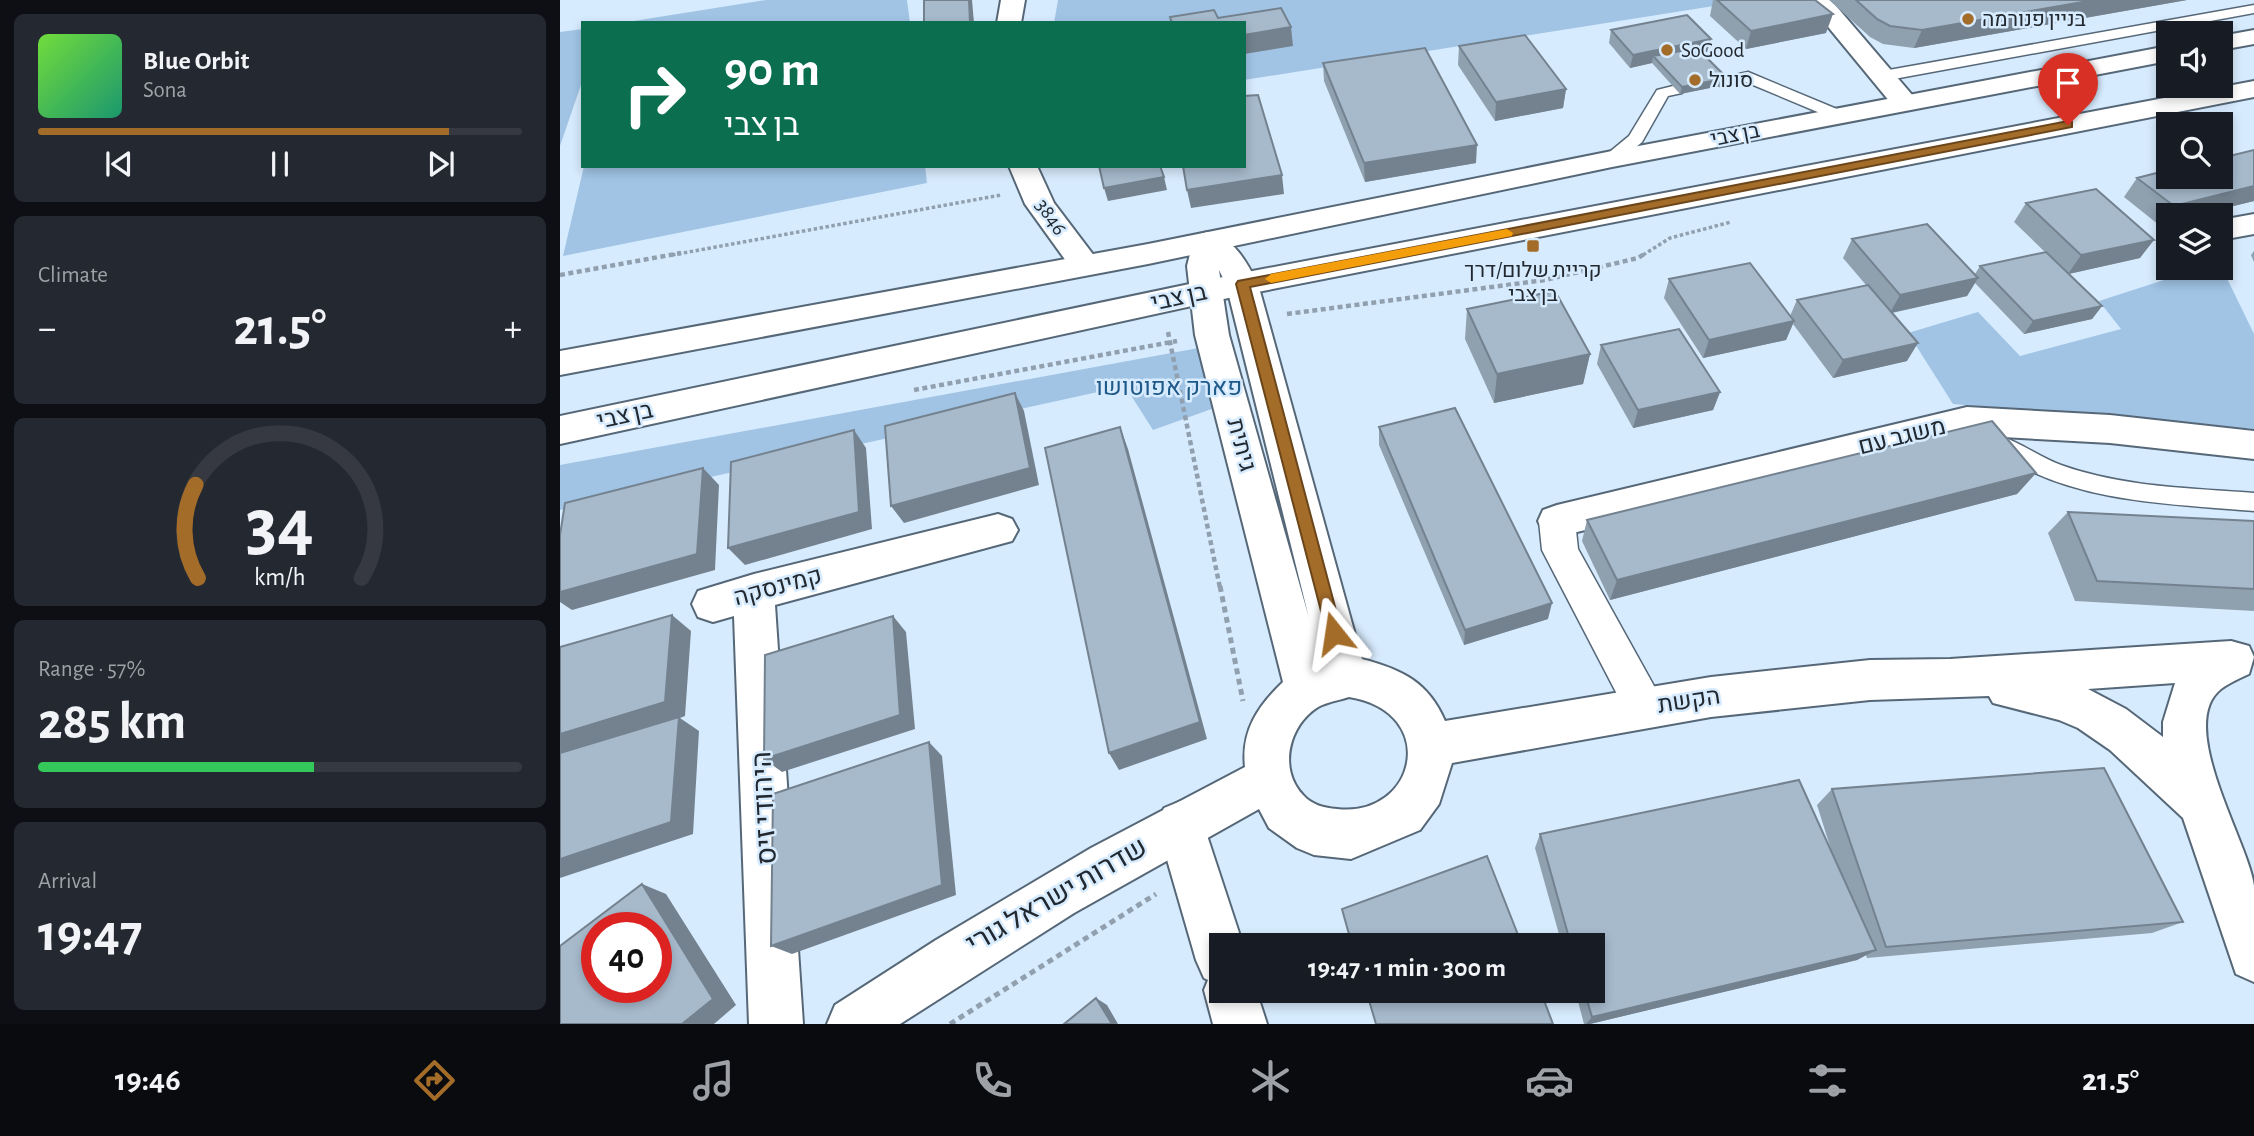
<!DOCTYPE html>
<meta charset="utf-8">
<style>
:root{--surface:#171b24;--page:#242831;--text:#f1f3f6;--muted:#9ea1a6;--line:#363941;--accent:#a46c29}
body{margin:0;font-family:"Alegreya Sans",Heebo,sans-serif;background:var(--page);color:var(--text);height:100vh;display:flex;flex-direction:column;font-size:26px;white-space:nowrap}
*{box-sizing:border-box;margin:0}
p{font-size:23px;color:var(--muted)}
.icon{flex:none;width:38px;height:38px;fill:none;stroke:currentColor;stroke-width:2;stroke-linecap:round;stroke-linejoin:round}
.map{position:relative;flex:1;overflow:hidden}
.side{display:flex;flex-direction:column;gap:14px;padding:14px;background:#0d0f14;width:560px}
.side>*{flex:none}
.banner{position:absolute;left:21px;top:21px;width:665px;height:147px;border-radius:0px;box-shadow:0 4px 10px #0003;background:#0b6e4f;color:#fff;overflow:hidden}
.controls{position:absolute;left:1596px;top:21px;display:grid;gap:14px}
.controls a{display:grid;place-items:center;width:77px;height:77px;border-radius:0px;background:var(--surface);box-shadow:0 4px 10px #0003;font-size:35px}
.speed{position:absolute;left:21px;top:912px;display:flex;gap:14px;font-size:35px;font-weight:700;text-align:center}
.speed>*{display:grid;place-content:center;width:91px;height:91px;border-radius:50%;background:var(--surface);box-shadow:0 4px 10px #0003;line-height:1}
.speed .limit{border:10px solid #d22;background:#fff;color:#111}
.pin{position:absolute;display:grid;place-items:center;width:60px;height:60px;color:#fff;margin:-72px -30px;border-radius:50% 50% 50% 0;rotate:-45deg;box-shadow:0 0 7px #0007}
.pin .icon{rotate:45deg}
.me{position:absolute;width:77px;margin:-38px;rotate:345deg;stroke-linejoin:round;filter:drop-shadow(0 0 5px #0008)}
.turn{display:flex;align-items:center;gap:24px;height:147px;padding:0 28px;font-size:32px}
.turn .icon{width:91px;height:91px;stroke-width:2.5}
.turn b{display:block;font-size:49px;line-height:60px}
.big{font-size:52px;font-weight:700;line-height:1.1}
.side .card{flex:1;display:flex;flex-direction:column;justify-content:center;gap:10px;min-width:0;padding:0 24px;border-radius:10px;background:var(--page)}
.side .dial{align-items:center;gap:0}
.dial svg{height:182px;overflow:visible;fill:none;stroke:var(--line);stroke-width:7;stroke-linecap:round;text-anchor:middle}
.dial text{fill:var(--text);stroke:none}
.song{display:flex;align-items:center;gap:21px}
.cover{width:84px;height:84px;border-radius:10px;background:linear-gradient(135deg,hsl(100 70% 55%),hsl(160 70% 35%))}
.played{height:7px;border-radius:4px;background:linear-gradient(90deg,var(--accent) 85%,var(--line) 85%)}
.keys{display:flex;justify-content:space-around;direction:ltr}
.heat{display:flex;justify-content:space-between;align-items:center;font-size:38px;direction:ltr}
.charge{height:10px;border-radius:5px;background:linear-gradient(90deg,#34c759 57%,var(--line) 0)}
.trip{position:absolute;left:649px;top:933px;width:396px;height:70px;border-radius:0px;background:var(--surface);box-shadow:0 4px 10px #0003;font-weight:700;line-height:70px;text-align:center}
.menu{display:flex;height:112px;justify-content:space-around;align-items:center;background:#090b0e;color:var(--muted)}
.menu .icon{width:49px;height:49px}
.menu .active{color:var(--accent)}
.menu b{font-size:32px;color:var(--text)}
main{display:flex;flex:1;min-height:0}
.map>svg:first-child{display:block}
.green{fill:#a1c4e5}
.lines{fill:none;stroke-linecap:round;stroke-linejoin:round}
.service-casing{stroke:#566878;stroke-width:3}
.pedestrian-casing{stroke:#566878;stroke-width:3}
.minor-casing{stroke:#566878;stroke-width:4}
.tertiary-casing{stroke:#566878;stroke-width:4}
.secondary-casing{stroke:#566878;stroke-width:4}
.path-far2{stroke:#91a0af;stroke-width:3.5;stroke-dasharray:3.5 2.5;stroke-linecap:butt}
.path-far1{stroke:#91a0af;stroke-width:4.5;stroke-dasharray:5 3.5;stroke-linecap:butt}
.path{stroke:#91a0af;stroke-width:5;stroke-dasharray:6 4.5;stroke-linecap:butt}
.service{fill:#fff;fill-rule:evenodd}
.pedestrian{fill:#fff;fill-rule:evenodd}
.minor{fill:#fff;fill-rule:evenodd}
.tertiary{fill:#fff;fill-rule:evenodd}
.secondary{fill:#fff;fill-rule:evenodd}
.wall{fill:#8fa0af}
.shaded-wall{fill:#74828f}
.building{fill:#a6bacc;stroke:#74828f;stroke-width:2;fill-rule:evenodd}
.route{fill:#a46c29;stroke:#6b461b;stroke-width:2}
.slow{fill:#f59e0b}
.poi-dot{fill:#a46c29;stroke:#d7ebfe;stroke-width:2.5}
.labels{text-anchor:middle;dominant-baseline:central;stroke-width:5;stroke-linejoin:round;paint-order:stroke}
.far-poi-label{font-size:21px;fill:#21282f;stroke:#d7ebfe;text-anchor:start}
.far-street-label{font-size:21px;fill:#21282f;stroke:#d7ebfe}
.street-label{font-size:24px;fill:#21282f;stroke:#d7ebfe}
.park-label{font-size:24px;fill:#1f5a89;stroke:#d7ebfe}
.near-street-label{font-size:28px;fill:#21282f;stroke:#d7ebfe}
</style>
<main>
<section class="side">
<div class="card">
<div class="song"><i class="cover"></i><div><b>Blue Orbit</b><p>Sona</p></div></div>
<div class="played"></div>
<div class="keys"><svg class="icon" aria-label="previous" viewBox="0 0 24 24"><path d="M18 5L8 12l10 7zM5 5v14"/></svg><svg class="icon" aria-label="pause" viewBox="0 0 24 24"><path d="M8 5v14M16 5v14"/></svg><svg class="icon" aria-label="next" viewBox="0 0 24 24"><path d="M6 5l10 7-10 7zM19 5v14"/></svg></div>
</div>
<div class="card"><p>Climate</p>
<div class="heat"><a>−</a><b class="big">21.5°</b><a>+</a></div>
</div>
<div class="card dial"><svg viewBox="0 0 100 80">
<path d="M14 69A42 42 0 1 1 86 69"/>
<path d="M14 69A42 42 0 0 1 13 28" stroke="#a46c29"/>
<text x="50" y="56" font-size="32" font-weight="700">34</text>
<text x="50" y="72" font-size="11">km/h</text>
</svg></div>
<div class="card"><p>Range · 57%</p><b class="big">285 km</b><div class="charge"></div></div>
<div class="card"><p>Arrival</p><b class="big">19:47</b></div>
</section>
<div class="map">
<svg width="1694" height="1024" viewBox="0 0 1694 1024">
<rect width="100%" height="100%" fill="#d7ebfe"/>
<path class="green" d="M206,0H347L350,23H61Z
M498,0H1192L684,80V23H494Z
M23,29V79L0,146V32Z
M24,166H365L367,183L3,256Z
M1661,266L1694,334V429L1393,404L1348,333L1418,312L1460,356L1561,329L1539,301L1641,268Z
M644,347L660,406L593,430L565,386L0,510V465Z"/>
<g class="lines">
<g class="service-casing">
<path id="service" d="M1694,5V13L1323,81L1315,76L1323,71Z
M1188,72L1284,112L1286,115L1278,120L1272,118L1186,82L1162,87L1154,82L1157,79Z
M1117,85L1125,90L1122,93L1108,96L1082,142L1058,163H1046L1044,159L1046,155L1069,136L1097,90Z
M1438,435C1460,442 1479,457 1501,465C1562,487 1630,488 1694,493V511C1612,504 1520,503 1448,459C1440,455 1432,451 1427,443L1430,437Z"/>
</g>
<g class="pedestrian-casing">
<path id="pedestrian" d="M997,507L1009,511L1015,521L1018,549L1099,695L1105,708L1099,721L1085,727L1071,721L982,550L979,521L985,511Z"/>
</g>
<g class="minor-casing">
<path id="minor" d="M441,0H465L461,23H437Z
M1246,0H1271L1353,96L1357,102L1353,108L1344,110L1335,108Z
M449,166H477L494,203L541,265L536,272L525,275L514,272L465,204Z
M1694,214V234L1661,240V220Z
M1407,407L1550,415L1694,431V459L1550,443L1407,435L997,537L983,532L978,521L983,510L997,505Z
M438,514L452,519L458,530L452,541L215,605L243,1024H189L174,616L153,622L138,617L132,604L138,591L194,574Z
M621,801L638,808L683,945H662V990H696L707,1024H653L644,990L648,980L644,978L636,960L597,825L604,808Z"/>
</g>
<g class="tertiary-casing">
<path id="tertiary" d="M648,232C675,239 686,261 698,284L801,656L802,659C843,670 868,682 885,721L1151,677L1310,660L1390,659L1671,641L1689,646L1694,657L1689,674C1680,678 1669,683 1661,689C1615,725 1689,843 1694,886C1694,917 1694,950 1694,982L1676,974L1623,818L1550,750L1518,728L1499,720L1433,703L1429,696L1310,700L1151,717L892,763L879,804L860,830L791,859L754,855L737,848L709,828L699,809L514,913L340,1024H267L275,1005L376,940L531,848L685,767C681,731 698,706 723,682L635,335L627,266L633,242L637,235ZM659,270L666,284L749,618L669,335ZM1615,683L1603,722V737L1566,709L1528,689ZM789,697C881,712 856,818 777,809C764,808 752,805 743,795C718,769 729,725 758,707C767,702 780,700 789,697Z"/>
</g>
<g class="secondary-casing">
<path id="secondary" d="M1694,30V44L1661,50V36Z
M1608,46V61L1052,167L588,264L0,375V351L588,244L1052,151Z
M1694,81V97L682,295L0,444V416L682,273Z"/>
</g>
<path class="path-far2" d="M112,255L441,195
M1083,255L1110,238L1171,222"/>
<path class="path-far1" d="M0,275L121,253
M727,314L985,280L1078,258L1086,253
M608,332L660,588
M354,390L617,341"/>
<path class="path" d="M660,586L683,701
M390,1024L596,894"/>
<use href="#service" class="service"/>
<use href="#pedestrian" class="pedestrian"/>
<use href="#minor" class="minor"/>
<use href="#tertiary" class="tertiary"/>
<use href="#secondary" class="secondary"/>
</g>
<path class="wall" d="M1153,0H1255L1266,33L1186,49L1150,16Z
M1269,0H1627L1354,48L1323,44L1310,37Z
M1051,30L1147,52L1142,53L1165,85L1120,94L1092,63L1070,68L1049,43Z
M899,46L1006,89L1003,108L935,121L898,65Z
M763,63L916,163L805,182L764,81Z
M1577,178L1694,201L1637,215H1608L1599,225L1564,197Z
M1466,203L1580,258L1509,274L1542,306L1532,319L1464,334L1415,283L1407,296L1332,313L1347,361L1273,378L1233,324L1226,340L1143,358L1104,298L1109,279L1230,316L1237,300L1306,285L1283,258L1292,239L1415,274L1420,266L1485,252L1454,222Z
M1694,251V262L1691,255Z
M907,309L1030,354L1023,384L934,403L905,339Z
M1041,345L1160,392L1153,410L1073,428L1037,364Z
M819,427L988,619L904,645L819,445Z
M1476,473L1457,494L1050,600L1022,541L1027,520Z
M1508,512L1694,521V611L1515,601L1488,533Z
M1272,789L1623,922L1592,933L1307,958L1306,955L1297,960L1030,1024H1024L1015,990H1032V945H1002L975,848L980,834L1273,856L1257,805Z"/>
<path class="shaded-wall" d="M409,0H412L414,23H410Z
M1534,0H1627L1354,48L1362,30Z
M1273,14L1266,33L1186,49L1191,31Z
M731,27L733,46L684,54V35Z
M1151,39L1147,52L1099,62L1093,56L1092,63L1070,68L1073,55Z
M1167,78L1165,85L1120,94L1122,87Z
M1006,89L1003,108L935,121L936,102Z
M917,145L916,163L805,182L804,163Z
M722,175L724,194L631,208L627,190Z
M604,177L607,190L548,201L544,188Z
M1694,186V201L1637,215H1608V223L1599,225L1614,206Z
M1594,240L1580,258L1508,274L1521,255Z
M1418,278L1407,296L1330,313L1340,295Z
M1542,306L1532,319L1464,334L1473,321Z
M1234,321L1226,340L1143,358L1149,340Z
M1358,343L1347,361L1273,378L1283,360Z
M1030,354L1023,384L934,403L937,374Z
M1160,392L1153,410L1073,428L1078,410Z
M455,393L464,411L479,485L344,523L331,506Z
M560,427L568,449L647,739L559,770L549,753Z
M294,430L306,448L312,529L185,565L168,548Z
M143,468L159,485L155,570L12,610L0,602V592Z
M1476,473L1457,494L1050,600L1057,580Z
M992,603L988,619L904,645L905,630Z
M112,615L131,631L125,716L120,718L139,731L133,834L0,878V734Z
M333,616L346,632L355,729L222,772L204,759Z
M369,742L382,756L396,895L232,954L211,946Z
M82,884L106,894L176,1005L154,1024H122Z
M1316,950L1297,960L1030,1024H1026L1032,1017Z
M536,998L547,1005L558,1024H552Z"/>
<path class="building" d="M364,0H409L410,23H364Z
M1157,0H1255L1273,14L1191,31Z
M1296,0H1534L1362,30L1330,26L1317,19Z
M721,8L731,27L684,35V23H612L610,17L654,10L658,18Z
M1127,15L1151,39L1073,55L1051,30Z
M965,35L1006,89L936,102L899,46Z
M865,48L917,145L804,163L763,63Z
M1137,48L1167,78L1122,87L1093,56Z
M698,95L722,175L627,190L623,166H684V96Z
M1694,150V186L1614,206L1577,178L1608,170V177H1661V158Z
M539,166H600L604,177L544,188Z
M1536,189L1594,240L1521,255L1466,203Z
M1367,224L1418,278L1340,295L1292,239Z
M1486,252L1542,306L1473,321L1420,266Z
M1190,263L1234,321L1149,340L1109,279Z
M1308,285L1358,343L1283,360L1237,300Z
M995,291L1030,354L937,374L907,309Z
M1119,329L1160,392L1078,410L1041,345Z
M455,393L470,468L331,506L325,426Z
M895,408L992,603L905,630L819,427Z
M1432,421L1476,473L1057,580L1027,520Z
M560,427L640,722L549,753L485,448Z
M294,430L299,512L168,548L171,462Z
M143,468L137,554L0,592V535L5,503Z
M1508,512L1694,521V589L1537,581Z
M112,615L105,702L0,734V647Z
M333,616L340,715L204,759L205,655Z
M119,717L111,822L0,859V753Z
M369,742L382,885L211,946L213,794Z
M1544,768L1623,922L1326,947L1272,789Z
M1239,780L1316,950L1032,1017L1024,990H1032V945H1011L980,834Z
M927,856L962,945H792L782,909Z
M82,884L153,999L122,1024H0V946ZM37,928H96V987H37Z
M806,990H980L993,1024H816Z
M536,998L552,1024H504Z"/>
<path class="route" d="M1508,121L1512,122V127L690,287L782,633L780,638L774,640L768,638L676,284L678,281Z"/>
<path class="slow" d="M947,229L953,233L952,236L711,283L705,279L711,274Z"/>
<g class="poi-dot">
<circle cx="1408" cy="19" r="7"/>
<circle cx="1107" cy="50" r="7"/>
<circle cx="1135" cy="80" r="7"/>
<rect x="966" y="239" width="14" height="14" rx="3.5"/>
</g>
<g class="labels">
<g class="far-poi-label">
<text x="1422" y="19">בניין פנורמה</text>
<text x="1121" y="50">SoGood</text>
<text x="1149" y="80">סונול</text>
<text x="973" y="270" text-anchor="middle">קריית שלום/דרך<tspan x="973" dy="24">בן צבי</tspan></text>
</g>
<g class="far-street-label">
<text transform="translate(1175 135) rotate(-11)">בן צבי</text>
<text transform="translate(491 217) rotate(56)">3846</text>
</g>
<g class="street-label">
<text transform="translate(619 298) rotate(-12)">בן צבי</text>
<text transform="translate(65 416) rotate(-12)">בן צבי</text>
<text transform="translate(1342 437) rotate(-14)">משגב עם</text>
<text transform="translate(681 445) rotate(75)">גיתית</text>
<text transform="translate(218 587) rotate(-15)">קמינסקה</text>
<text transform="translate(1129 701) rotate(-9)">הקשת</text>
</g>
<g class="park-label">
<text x="609" y="388">פארק אפוטושו</text>
</g>
<g class="near-street-label">
<text transform="translate(205 808) rotate(-93)">היהודי זיס</text>
<text transform="translate(497 896) rotate(-30)">שדרות ישראל גורי</text>
</g>
</g>
</svg>
<div class="controls">
<a><svg class="icon" aria-label="sound" viewBox="0 0 24 24"><path d="M4 9h4l5-4v14l-5-4H4zM17 9q2 3 0 6"/></svg></a>
<a><svg class="icon" aria-label="search" viewBox="0 0 24 24"><circle cx="10" cy="10" r="6"/><path d="M15 15l6 6"/></svg></a>
<a><svg class="icon" aria-label="layers" viewBox="0 0 24 24"><path d="M12 4l9 5-9 5-9-5zM3 14l9 5 9-5"/></svg></a>
</div>
<div class="speed"><div class="limit">40</div></div>
<div class="pin" style="left:1508px;top:125px;background:#d93025"><svg class="icon" aria-label="arrive" viewBox="0 0 24 24"><path d="M6 21V4h12l-3 4 3 4H6"/></svg></div>
<svg class="me" style="left:774px;top:633px" viewBox="-20 -20 40 40"><path d="M0-17L14 15 0 8-14 15z" fill="#a46c29" stroke="#fff" stroke-width="4"/></svg>
<div class="trip">19:47 · 1 min · 300 m</div>
<div class="banner">
<div class="turn"><svg class="icon" aria-label="right" viewBox="0 0 24 24"><path d="M7 20v-9h11M14 6l5 5-5 5"/></svg><div><b>90 m</b>בן צבי</div></div>
</div>
</div>
</main>
<nav class="menu">
<b>19:46</b>
<svg class="icon active" aria-label="directions" viewBox="0 0 24 24"><path d="M12 3l9 9-9 9-9-9zM9 14v-3h6M13 9l2 2-2 2"/></svg>
<svg class="icon" aria-label="music" viewBox="0 0 24 24"><path d="M9 18V5l10-2v13"/><circle cx="6" cy="18" r="3"/><circle cx="16" cy="16" r="3"/></svg>
<svg class="icon" aria-label="phone" viewBox="0 0 24 24"><path d="M5 4h4l2 5-3 2q2 4 5 5l2-3 5 2v4C11 20 4 13 5 4z"/></svg>
<svg class="icon" aria-label="climate" viewBox="0 0 24 24"><path d="M12 3v18M4 7l16 10M4 17L20 7"/></svg>
<svg class="icon" aria-label="car" viewBox="0 0 24 24"><path d="M5 17H2v-5l4-1 3-4h7l3 4 3 1v5h-3M9 17h6M6 11h13"/><circle cx="7" cy="17" r="2"/><circle cx="17" cy="17" r="2"/></svg>
<svg class="icon" aria-label="filters" viewBox="0 0 24 24"><path d="M4 7h16M4 17h16"/><circle cx="9" cy="7" r="2"/><circle cx="15" cy="17" r="2"/></svg>
<b>21.5°</b>
</nav>
